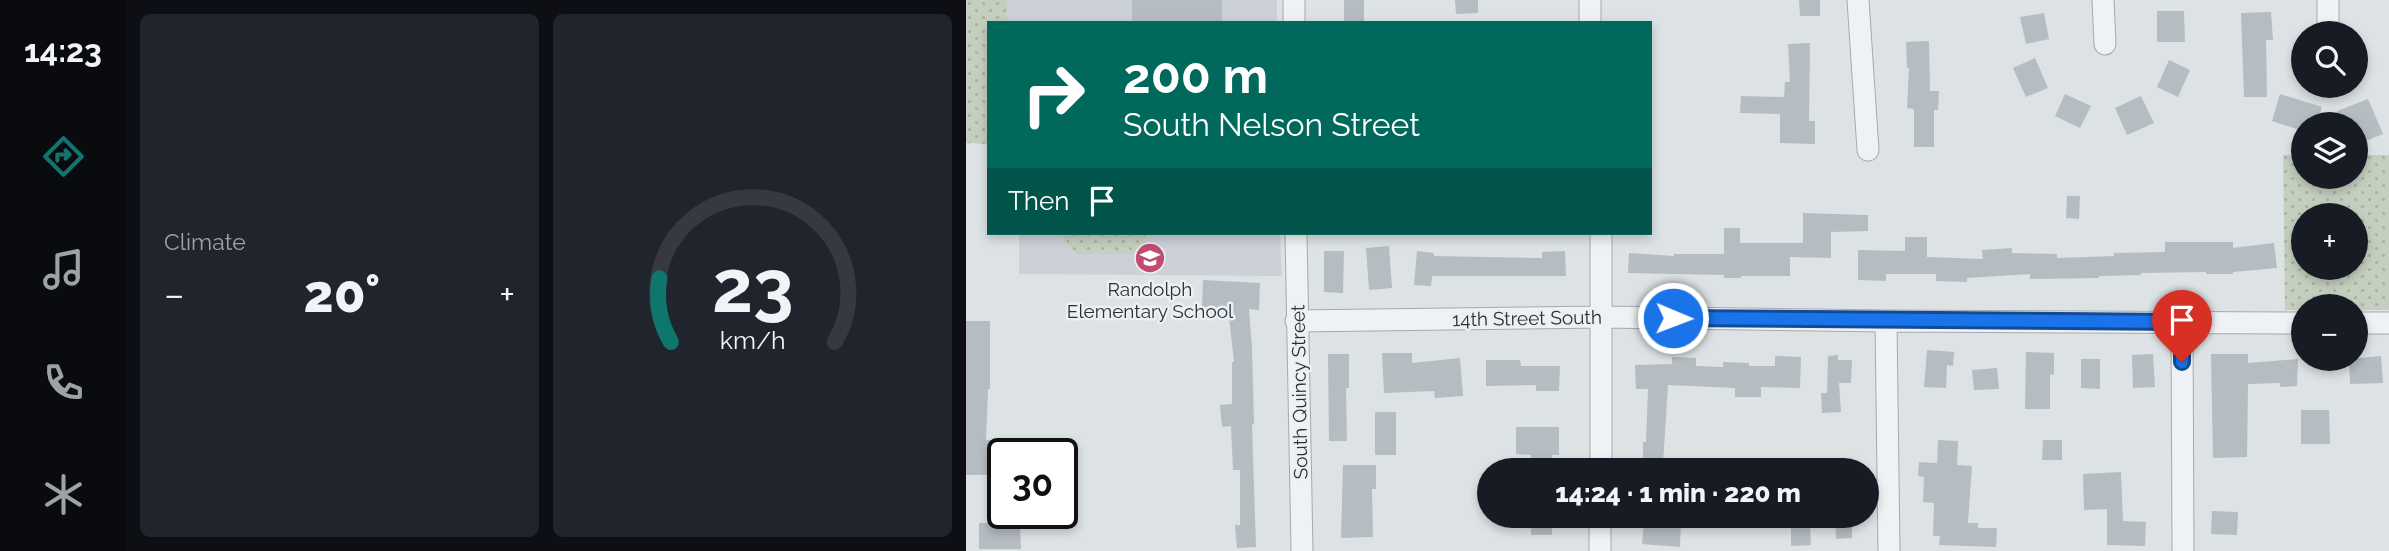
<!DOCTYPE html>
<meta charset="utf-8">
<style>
:root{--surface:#171b24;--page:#20242c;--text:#f1f3f6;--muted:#9ea1a6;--line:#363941;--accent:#0f766e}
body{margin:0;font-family:Raleway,sans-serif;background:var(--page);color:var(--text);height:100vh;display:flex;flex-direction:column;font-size:26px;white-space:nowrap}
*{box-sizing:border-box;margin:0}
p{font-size:23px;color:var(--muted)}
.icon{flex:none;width:38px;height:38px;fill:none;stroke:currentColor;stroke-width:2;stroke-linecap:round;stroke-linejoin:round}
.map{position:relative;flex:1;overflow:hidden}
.sheet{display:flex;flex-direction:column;gap:14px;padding:14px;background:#0d0f14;width:840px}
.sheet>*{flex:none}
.top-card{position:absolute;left:21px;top:21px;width:665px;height:214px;border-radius:0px;box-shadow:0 4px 10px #0003;background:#00695c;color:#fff;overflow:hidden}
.tools{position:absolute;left:1325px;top:21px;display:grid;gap:14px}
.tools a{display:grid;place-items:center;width:77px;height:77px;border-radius:50%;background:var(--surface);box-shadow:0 4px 10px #0003;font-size:35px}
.speed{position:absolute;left:21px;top:438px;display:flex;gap:14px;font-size:35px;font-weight:700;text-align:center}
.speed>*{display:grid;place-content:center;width:91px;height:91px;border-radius:50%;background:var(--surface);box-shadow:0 4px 10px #0003;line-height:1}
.speed .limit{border:4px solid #111;border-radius:10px;background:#fff;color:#111}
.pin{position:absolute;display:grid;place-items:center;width:60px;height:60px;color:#fff;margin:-72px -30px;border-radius:50% 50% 50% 0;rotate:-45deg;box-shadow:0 0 7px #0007}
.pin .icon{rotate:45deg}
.me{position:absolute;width:77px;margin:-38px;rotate:91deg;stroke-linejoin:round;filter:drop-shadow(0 0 5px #0008)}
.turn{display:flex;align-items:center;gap:24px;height:147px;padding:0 21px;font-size:32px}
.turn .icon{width:91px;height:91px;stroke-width:2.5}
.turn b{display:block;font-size:49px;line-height:60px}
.then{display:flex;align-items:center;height:66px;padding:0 21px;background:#0003;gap:14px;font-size:26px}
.big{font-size:52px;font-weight:800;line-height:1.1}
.sheet .tile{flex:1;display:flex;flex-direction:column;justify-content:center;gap:10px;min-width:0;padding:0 24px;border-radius:10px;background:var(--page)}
.sheet .dial{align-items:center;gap:0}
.dial svg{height:182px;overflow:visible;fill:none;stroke:var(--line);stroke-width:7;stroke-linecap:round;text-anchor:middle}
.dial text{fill:var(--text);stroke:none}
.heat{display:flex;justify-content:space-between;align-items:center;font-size:38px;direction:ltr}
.sheet .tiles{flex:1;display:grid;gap:14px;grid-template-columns:repeat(2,1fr)}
.trip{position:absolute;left:511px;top:458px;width:402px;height:70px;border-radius:35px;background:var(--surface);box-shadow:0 4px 10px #0003;font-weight:800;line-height:70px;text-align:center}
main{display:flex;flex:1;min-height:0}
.tabs{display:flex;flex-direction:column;width:126px;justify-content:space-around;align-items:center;background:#090b0e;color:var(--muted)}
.tabs .icon{width:49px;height:49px}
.tabs .selected{color:var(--accent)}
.tabs b{font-size:32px;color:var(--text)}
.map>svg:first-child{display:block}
.built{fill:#cbd1d7}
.park{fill:url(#park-dots);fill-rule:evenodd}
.building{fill:#b5bcc2}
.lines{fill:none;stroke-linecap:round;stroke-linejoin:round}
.minor-casing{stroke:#a3aaaf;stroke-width:23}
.minor{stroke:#eff2f4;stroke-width:21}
.route-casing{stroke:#114b97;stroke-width:18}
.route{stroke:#1a73e8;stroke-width:12}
.labels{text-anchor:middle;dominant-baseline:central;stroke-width:5;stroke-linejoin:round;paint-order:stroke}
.poi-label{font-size:19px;fill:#28323b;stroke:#ecf0f3}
.street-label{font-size:19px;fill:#28323b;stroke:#ecf0f3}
</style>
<main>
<nav class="tabs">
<b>14:23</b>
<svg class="icon selected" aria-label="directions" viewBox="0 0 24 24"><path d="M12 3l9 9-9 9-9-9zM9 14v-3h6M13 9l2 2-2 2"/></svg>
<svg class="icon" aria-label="music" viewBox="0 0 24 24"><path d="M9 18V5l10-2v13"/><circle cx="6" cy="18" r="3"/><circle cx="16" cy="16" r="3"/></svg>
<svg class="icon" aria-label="phone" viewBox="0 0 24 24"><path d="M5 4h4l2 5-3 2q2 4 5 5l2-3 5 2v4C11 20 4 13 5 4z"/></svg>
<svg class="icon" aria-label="climate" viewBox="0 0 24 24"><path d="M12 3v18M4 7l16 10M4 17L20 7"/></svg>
</nav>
<section class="sheet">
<div class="tiles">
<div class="tile"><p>Climate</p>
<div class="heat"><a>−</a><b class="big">20°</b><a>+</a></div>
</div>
<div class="tile dial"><svg viewBox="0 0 100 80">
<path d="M14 69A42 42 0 1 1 86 69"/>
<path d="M14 69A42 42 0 0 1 9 41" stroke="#0f766e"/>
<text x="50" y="56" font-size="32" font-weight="700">23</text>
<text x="50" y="72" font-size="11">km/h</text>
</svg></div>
</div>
</section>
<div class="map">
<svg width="1423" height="551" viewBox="0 0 1423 551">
<defs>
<pattern id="park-dots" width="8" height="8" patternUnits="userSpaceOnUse" patternTransform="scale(1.75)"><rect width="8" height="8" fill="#c5cfbf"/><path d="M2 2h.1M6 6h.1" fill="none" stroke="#a9b2a5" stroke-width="1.8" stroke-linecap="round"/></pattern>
</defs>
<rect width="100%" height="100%" fill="#dde2e5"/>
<path class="built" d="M41,0H311V23H41Z
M53,233H314L316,276L53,274Z"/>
<path class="park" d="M0,0H41V23H23V144L0,143Z
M1317,155H1337V177H1390V155H1423V310H1390V306H1337V310H1319ZM1337,215H1390V268H1337Z
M94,233H180V254H110Z"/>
<path class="building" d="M166,0H256V23H166Z
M378,0H398V23H378Z
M489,0H512V13L490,14Z
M833,0H854V16H834Z
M1191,11H1218L1219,42H1191Z
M1305,12L1307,40H1300L1301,97H1278L1275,13Z
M1078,13L1083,39L1060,44L1054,17Z
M963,41L964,91H973L972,110H968V147H948V109L941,108L943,68H941L940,42Z
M844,43L843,121H849V144L814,143V114L774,113L775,96L818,97L819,82H824L822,44Z
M1069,58L1082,88L1060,97L1047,68Z
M1203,60L1224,70L1212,97L1191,87Z
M1099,94L1125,106L1114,128L1089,116Z
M1314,94L1356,107L1351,124H1337V131L1306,121Z
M1175,96L1188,123L1161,135L1149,108Z
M1402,99L1417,134L1390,145V124H1376L1371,111Z
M1101,196H1114L1113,219L1100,218Z
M837,213L902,215V231L865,232V258L824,257V276H775V278H758V275L662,273L663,253L708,256V254H758V228H774V243H837Z
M939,237H961V257L1017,259L1016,250L1046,248V253L1091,254V258L1148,256V253L1199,252V242H1267V248L1308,243L1311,268L1267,272V274H1240V272L1175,273V275L1133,276V278L1064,279V274L1001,278V282L970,281V274H920V281L892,280V250L939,251Z
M423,246L426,288L403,290L400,248Z
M358,251H378L377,293L358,292Z
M451,251L468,253V256L576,258V252L599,251L600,276H466L465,286L448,285Z
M237,280L294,283L293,310L283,309L286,348L288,424L286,425L290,547L271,548L269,525H274V470H267L265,426L256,427L254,405L266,404V362H268L262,308L236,307Z
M0,321H24V389H22L20,440H38L37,475H0Z
M961,350L988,352L987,366L981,365L980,388L958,387Z
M1060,352L1088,353V374L1084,375V409H1059Z
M416,353H446V363L494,358L497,396L469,398L468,391L418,393Z
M362,354H383V388H380L381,441H363Z
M1187,354L1189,387L1167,388L1166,355Z
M1245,354H1282V363L1332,359L1331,386L1314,387V383L1282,384L1281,457L1247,458Z
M872,355V360H886L885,383H873L875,412L856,413L855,393H861L862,356Z
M809,356L835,357L834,388L795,387V397H769V388L702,385L697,463H677V442H680L682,389H670L669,365L706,364V357L730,358V366L757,367V362L783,363V366H809Z
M1415,356L1417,383L1384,384L1383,359Z
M1115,359H1134V389L1115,388Z
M520,360H554L555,366H594L593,391H570V385L520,386Z
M1031,368L1033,389L1008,390L1006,370Z
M1335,410H1363L1364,444H1335Z
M409,412H430V455H409Z
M550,427H593V455H586V471H565V455L550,454Z
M972,440L992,441L991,465L1006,466L1002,523H1012V528H1031L1030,547L973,545L974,536H967L968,503L957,502L958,477L952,476L953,462L971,463Z
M1077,440H1096V460H1076Z
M377,465H410V489H406L407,537L375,538Z
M1155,472L1157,521L1180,522L1179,546L1141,545V509L1118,510L1117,474Z
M1246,511L1272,512L1271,535L1245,534Z
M565,516H586V535H565Z
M869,516H886V538L870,539Z
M678,519L715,521L714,547L676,544Z
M13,523H54L55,549H13Z
M844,525L845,545L825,546V526Z"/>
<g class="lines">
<g class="minor-casing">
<path id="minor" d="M328,0V23
M624,0V23
M892,0L902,150
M1137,0L1139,44
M1362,0V33
M330,233L336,551
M330,321L636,317L920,321L1337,323
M920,321L923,551
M1216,322L1217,551
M1390,323H1423
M635,471V233
M634,551V516"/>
</g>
<use href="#minor" class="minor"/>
</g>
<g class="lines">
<g class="route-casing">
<path id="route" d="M707,318L1216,322V362"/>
</g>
<use href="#route" class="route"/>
</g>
<defs>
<g id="school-disc" transform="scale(1.575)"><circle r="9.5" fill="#c04c71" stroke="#ecf0f3"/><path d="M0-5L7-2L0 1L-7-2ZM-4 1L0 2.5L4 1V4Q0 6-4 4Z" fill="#fff"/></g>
</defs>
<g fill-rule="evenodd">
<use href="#school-disc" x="184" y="258"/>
</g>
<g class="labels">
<g class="poi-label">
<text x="184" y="289">Randolph<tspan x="184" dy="22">Elementary School</tspan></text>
</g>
<g class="street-label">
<text transform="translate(561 318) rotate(-1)">14th Street South</text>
<text transform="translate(333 392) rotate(-91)">South Quincy Street</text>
</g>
</g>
</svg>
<div class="tools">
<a><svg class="icon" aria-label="search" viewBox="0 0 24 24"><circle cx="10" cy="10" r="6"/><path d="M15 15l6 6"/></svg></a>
<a><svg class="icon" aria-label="layers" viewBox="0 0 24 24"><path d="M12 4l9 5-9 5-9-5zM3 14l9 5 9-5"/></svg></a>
<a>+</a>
<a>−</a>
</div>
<div class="speed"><div class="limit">30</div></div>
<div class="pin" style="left:1216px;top:362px;background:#d93025"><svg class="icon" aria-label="arrive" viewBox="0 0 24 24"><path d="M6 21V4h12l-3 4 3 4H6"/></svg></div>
<svg class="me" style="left:707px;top:318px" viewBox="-20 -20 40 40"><circle r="17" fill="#1a73e8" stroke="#fff" stroke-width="3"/><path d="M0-11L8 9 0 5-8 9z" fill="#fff"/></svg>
<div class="trip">14:24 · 1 min · 220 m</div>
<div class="top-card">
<div class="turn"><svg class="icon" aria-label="right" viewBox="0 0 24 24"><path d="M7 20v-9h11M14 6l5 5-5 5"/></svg><div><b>200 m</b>South Nelson Street</div></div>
<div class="then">Then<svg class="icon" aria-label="arrive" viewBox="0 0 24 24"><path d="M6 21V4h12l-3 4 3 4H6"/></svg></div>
</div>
</div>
</main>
